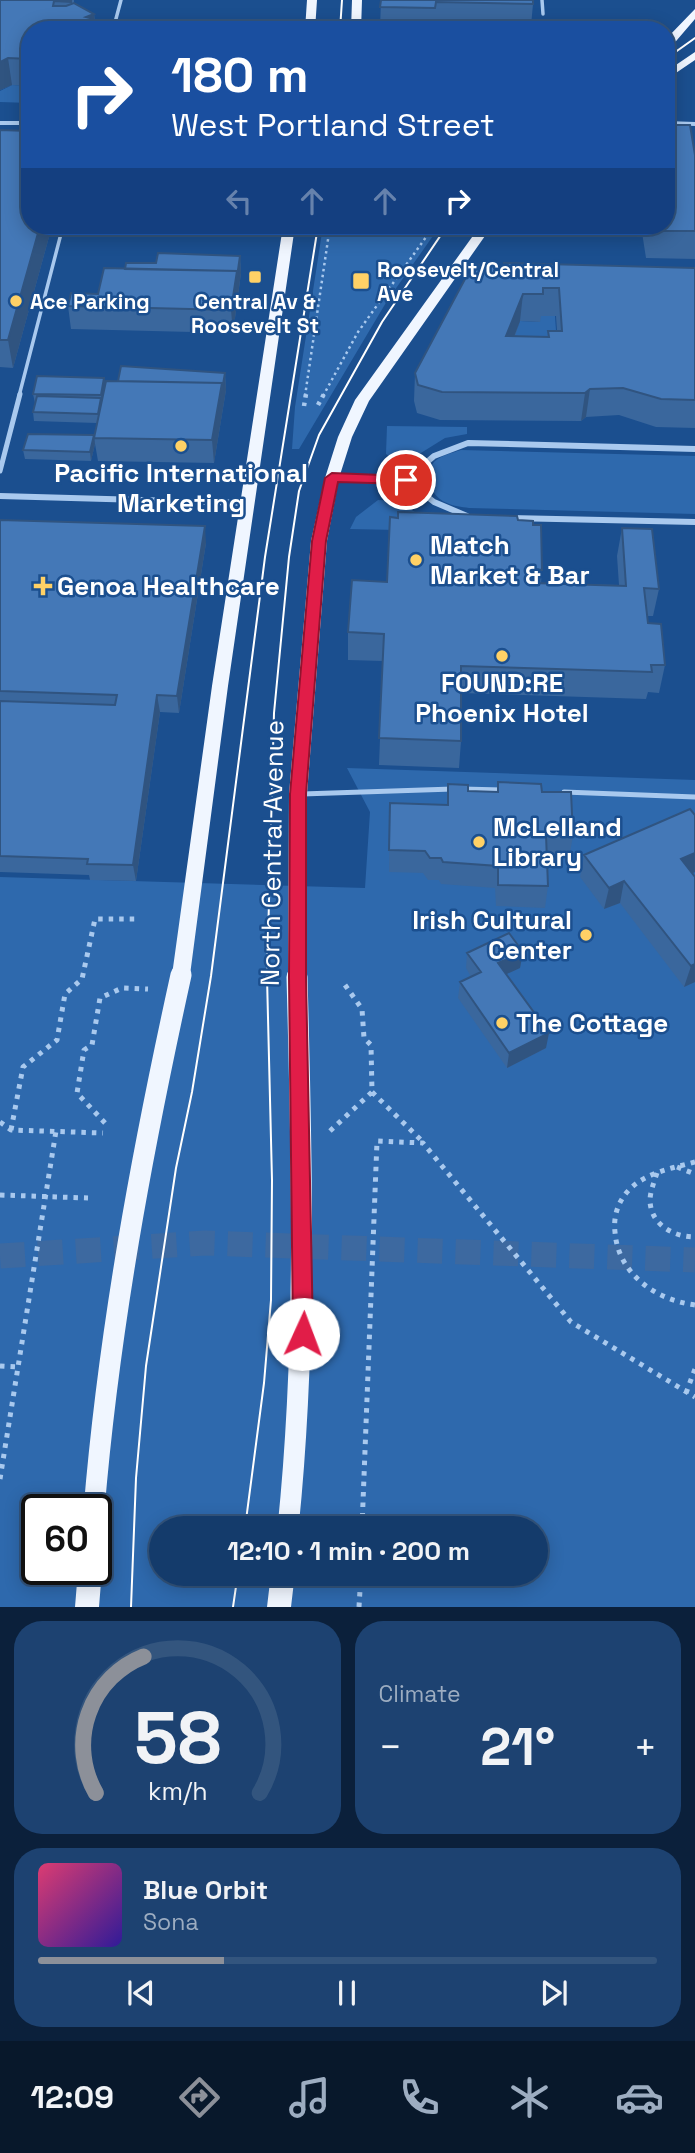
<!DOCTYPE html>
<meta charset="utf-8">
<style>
:root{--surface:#143b6b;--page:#1d4271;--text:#f1f3f6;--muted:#9dadc1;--line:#33557e;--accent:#8c9099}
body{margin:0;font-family:"Space Grotesk",sans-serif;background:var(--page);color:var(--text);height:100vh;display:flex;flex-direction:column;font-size:26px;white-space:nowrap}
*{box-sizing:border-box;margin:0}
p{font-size:23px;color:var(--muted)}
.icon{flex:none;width:38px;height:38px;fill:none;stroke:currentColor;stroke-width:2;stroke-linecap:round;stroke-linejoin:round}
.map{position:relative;height:1607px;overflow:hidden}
.drawer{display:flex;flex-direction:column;gap:14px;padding:14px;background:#0b203b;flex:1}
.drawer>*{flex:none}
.hud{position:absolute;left:21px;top:21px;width:654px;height:214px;border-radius:28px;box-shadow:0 4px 18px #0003,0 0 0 2px var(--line);background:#1a4fa0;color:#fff;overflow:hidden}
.speed{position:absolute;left:21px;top:1494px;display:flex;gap:14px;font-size:35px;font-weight:700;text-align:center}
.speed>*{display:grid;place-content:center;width:91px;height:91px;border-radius:50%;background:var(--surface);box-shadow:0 4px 18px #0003,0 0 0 2px var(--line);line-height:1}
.speed .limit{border:4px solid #111;border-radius:10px;background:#fff;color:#111}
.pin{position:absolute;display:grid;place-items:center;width:60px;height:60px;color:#fff;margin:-30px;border:4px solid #fff;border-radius:50%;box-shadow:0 2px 7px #0007}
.me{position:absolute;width:77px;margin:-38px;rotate:2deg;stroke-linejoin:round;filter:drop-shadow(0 0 5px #0008)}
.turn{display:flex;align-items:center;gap:24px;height:147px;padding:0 35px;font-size:32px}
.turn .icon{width:91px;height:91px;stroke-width:2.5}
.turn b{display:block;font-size:49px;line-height:60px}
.lanes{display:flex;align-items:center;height:66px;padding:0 35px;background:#0003;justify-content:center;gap:35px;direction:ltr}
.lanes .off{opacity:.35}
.big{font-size:52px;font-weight:800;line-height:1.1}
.drawer .tile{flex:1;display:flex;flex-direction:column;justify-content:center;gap:10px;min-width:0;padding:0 24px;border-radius:28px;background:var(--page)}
.drawer .dial{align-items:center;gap:0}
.dial svg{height:182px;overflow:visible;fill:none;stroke:var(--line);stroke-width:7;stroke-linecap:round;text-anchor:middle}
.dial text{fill:var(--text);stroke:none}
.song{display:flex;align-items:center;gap:21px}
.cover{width:84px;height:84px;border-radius:10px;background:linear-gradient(135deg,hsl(340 70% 55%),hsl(250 70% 35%))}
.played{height:7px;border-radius:4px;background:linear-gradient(90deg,var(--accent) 30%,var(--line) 30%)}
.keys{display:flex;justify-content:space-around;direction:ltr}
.heat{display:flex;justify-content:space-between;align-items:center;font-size:38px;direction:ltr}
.drawer .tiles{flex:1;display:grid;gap:14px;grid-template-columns:1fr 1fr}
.tile:last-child{grid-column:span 2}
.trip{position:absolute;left:149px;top:1516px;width:399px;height:70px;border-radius:35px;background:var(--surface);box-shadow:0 4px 18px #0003,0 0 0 2px var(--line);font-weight:800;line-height:70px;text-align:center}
.dock{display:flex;height:112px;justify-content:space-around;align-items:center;background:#08182b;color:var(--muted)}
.dock .icon{width:49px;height:49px}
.dock .selected{color:var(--accent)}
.dock b{font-size:32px;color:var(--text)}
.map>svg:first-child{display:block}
.green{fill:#2e69ad;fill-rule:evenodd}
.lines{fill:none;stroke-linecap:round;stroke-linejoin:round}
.motorway-tunnel{stroke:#3d69a0;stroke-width:25;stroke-dasharray:25 13;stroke-linecap:butt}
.path-far2{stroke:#a9c9ee;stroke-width:2.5;stroke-dasharray:2.5 3.5;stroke-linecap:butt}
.path-far1{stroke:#a9c9ee;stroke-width:4.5;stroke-dasharray:3.5 5;stroke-linecap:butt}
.path{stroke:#a9c9ee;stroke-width:5;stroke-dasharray:4.5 6;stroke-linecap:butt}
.service-far1{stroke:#a9c9ee;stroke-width:3.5}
.service{stroke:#a9c9ee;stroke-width:5}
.minor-far1{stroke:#a9c9ee;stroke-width:5}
.minor{stroke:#a9c9ee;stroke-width:6}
.tertiary{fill:#a9c9ee;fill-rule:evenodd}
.primary{fill:#f0f6ff;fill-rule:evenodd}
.tram{stroke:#fff;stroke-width:2}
.primary-bridge{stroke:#f0f6ff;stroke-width:21}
.wall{fill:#3a679d;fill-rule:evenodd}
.shaded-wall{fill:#305480}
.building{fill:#4478b7;stroke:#305480;stroke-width:2;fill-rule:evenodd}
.route{fill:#e11d48;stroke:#92132f;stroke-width:2}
.poi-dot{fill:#ffd166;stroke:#1b4f8f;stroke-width:2.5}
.labels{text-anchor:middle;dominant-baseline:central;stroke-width:5;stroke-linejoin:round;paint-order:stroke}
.far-poi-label{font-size:21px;font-weight:bold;fill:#fff;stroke:#1b4f8f;text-anchor:start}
.poi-label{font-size:26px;font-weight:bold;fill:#fff;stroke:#1b4f8f;text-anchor:start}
.street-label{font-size:26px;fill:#fff;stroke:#1b4f8f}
</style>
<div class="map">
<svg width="695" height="1607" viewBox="0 0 695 1607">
<rect width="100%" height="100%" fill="#1b4f8f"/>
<path class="green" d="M12,85L30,86V103L0,102V91Z
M323,226H440L387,301L299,449H292L295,407Z
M540,316H555L558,359L504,363L520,321L540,322Z
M387,426L467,427V434L445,438L416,456L394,460L386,454Z
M461,450L695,456V514L469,508C462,507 453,506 447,503C431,497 421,475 435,461C442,455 452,453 461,450Z
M378,500C404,500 424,519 446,531L350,529L356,517Z
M347,768L695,780V1607H0V877L365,888L370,812ZM37,1510H96V1570H37ZM161,1528H536V1573H161Z"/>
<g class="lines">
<path class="motorway-tunnel" d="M0,1256L205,1243L695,1260"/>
<path class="path-far2" d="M305,396L330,226
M323,396L358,332L434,226"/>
<path class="path-far1" d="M318,405L324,394
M304,406L306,394"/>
<path class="path" d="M345,985L362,1009L364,1038L371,1045L372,1092L423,1142
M0,1122L11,1130L103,1133
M105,1123L77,1093L84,1050L92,1045L100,998L122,988L148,989
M11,1130L23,1067L57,1040L65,994L82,979L95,919H138
M330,1131L372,1092
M695,1162C673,1168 648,1172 631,1188C619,1199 613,1215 615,1232C618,1274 656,1300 695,1305
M677,1167L695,1174
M657,1173C654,1182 650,1192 650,1201C651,1225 674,1237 695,1237
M0,1195L88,1198
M0,1366L18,1367
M686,1393L695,1369
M0,1479L56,1131
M362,1528L377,1141L423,1143L571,1322L695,1397
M359,1607L361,1573"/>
<path class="service-far1" d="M542,0L543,14
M113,30L121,0
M19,396L63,226"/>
<path class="service" d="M0,471L20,394
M462,789L502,790
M564,792L695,797
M302,794L453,789"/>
<path class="minor-far1" d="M452,271L477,272"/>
<path class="minor" d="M333,478L406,480L434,502L467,516
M406,480L434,456L468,443L695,449
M0,496L248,503
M510,518L695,522"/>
<path class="tertiary" d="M0,121H30V125H0Z
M667,121L695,122V126L667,125Z"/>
<path class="primary" d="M307,0H317L315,30H305Z
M352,0H362L361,30H351Z
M695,9V19L671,47L667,48V38Z
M695,52V60L667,79V71Z
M283,226H295L228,686L190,975L188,981L181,983L174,981L172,975L212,686Z
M480,226H492L369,401L352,437L339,478L327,541L307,794L306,977L304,983L297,985L290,983L288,977L289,794L311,541L325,478L338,437L355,400Z
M96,1561L102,1570L99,1607H75L78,1570H96Z
M271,1573H295L291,1607H267Z"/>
<path class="tram" d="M340,30L342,0
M667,58L695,38
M245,1528L264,1383L271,1300L272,1180L267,977L274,713L289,557L299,491L319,435L382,322L447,226
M131,1607L136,1478L146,1366L176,1168L192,1092L211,976L265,557L318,226
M233,1607L238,1573"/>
<path class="primary-bridge" d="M94,1510C109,1329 142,1152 181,975
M288,1528C307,1344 302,1161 297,977"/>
</g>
<path class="wall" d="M0,0H74V3L94,14L96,30H30V86L12,85L0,90Z
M381,0L533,4L531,26L435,24L434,30L380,29Z
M0,130L30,226H52L13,368L0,367Z
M695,155V259L646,258L641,226H667Z
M240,256L241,273L233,333L71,329L68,306L98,294L125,269L156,263Z
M503,268H695V428L656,427L619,415L586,417L581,421L440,420L417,413L414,401L415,373ZM541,316H556L557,331H548V337L515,336L520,321L540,322Z
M225,373L226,390L214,463L98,461L94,438L97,423L34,421L33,412L35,403L33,394L104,378L105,385L118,381Z
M94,435L95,444L91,461L25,459L23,450Z
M0,520L206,543L179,713L160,712L136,881L90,880L89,875L0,872Z
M518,520L542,570L541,583L619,585L617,556L622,528L659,589L653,616H647L648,623L665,665L659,693L648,692L646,699L461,693V741L459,768L379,765L383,661L348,660V632L387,582Z
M498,782L542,792L573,836L569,858H547L548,886L545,908L496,906L495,888L441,884L439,880H428L423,873L389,872L390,803L447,805L448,784L468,791L497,792Z
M695,815V872L692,873L695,982L684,987L620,903L604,909L580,877L584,855Z
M523,952L520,968L506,974L546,1048L507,1068L458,998L460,982L471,977L466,968L467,953Z"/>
<path class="shaded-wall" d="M94,14L96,30H86V17Z
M8,58L12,85L0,90V62Z
M40,226H52L13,368L8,340Z
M240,256L241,273L233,333L231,310Z
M523,294L520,321L504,363L506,336Z
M225,373L226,390L214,463L212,440L222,383Z
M104,378L106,387L102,404L101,395Z
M590,389L586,417L581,421L585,393Z
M94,435L95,444L91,461L90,452Z
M205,526L206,543L179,713L177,696Z
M157,695L160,712L136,881L133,865Z
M695,853V872L675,881L681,859Z
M624,881L620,903L604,909L609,888Z
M523,952L520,968L496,979L498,963Z
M695,964V982L684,987L691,966Z
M549,1033L546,1048L507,1068L509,1053Z"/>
<path class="building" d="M0,0H71V2L54,1L53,6H66L74,3L94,14L86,17L90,18L86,30H30V59L8,58L0,62Z
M381,0H533V4L436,2L435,8L380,7Z
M127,21L272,24L271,30H124Z
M667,125H690L695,155V231H650V226H667Z
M0,130L30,131V226H40L8,340H0Z
M158,253L240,256L237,277V271L125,269L126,263H156Z
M504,263L695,268V400L661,399L623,388L590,389L585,393L442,392L418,385L415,373L473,264L503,268ZM543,288H559L562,331H548L549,337L506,336L523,294H543Z
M104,268L237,271L231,310L68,306L71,293L98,294Z
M121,366L225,373L222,390V383L118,381Z
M37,376L104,378L101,395L33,394Z
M106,381L222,383L212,440L94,438Z
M37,396L101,398L98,414L33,412Z
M28,434L94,435L90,452L23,450Z
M398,512L517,516L518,520L533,521V525H541L542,570L534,569V583L626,586L622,528L652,529L659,589L644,588L648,623L661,624L665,665H651L652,672L461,666V741L379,738L384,634L348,632L352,580L387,582L390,517L398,518Z
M0,520L205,526L177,696L157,695L133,865L87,864L88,859L0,856V701L115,705L117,695L0,691Z
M498,782L541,784L542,792H571L573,836L546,835L548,886L498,885V866L443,862L441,858H430L425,851L389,850L390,803L448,805V784L468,785V791L498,792Z
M690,809L695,815V853L681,859L695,877V964L691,966L624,881L609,888L584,855Z
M509,933L523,952L498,963L549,1033L509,1053L460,982L481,972L467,953Z"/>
<path class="route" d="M332,473L406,476L412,480L406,484L338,482L326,541L306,794V977L313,1334L310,1341L303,1344L296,1341L293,1334L289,977L290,794L312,541L325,478Z"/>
<g class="poi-dot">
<rect x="248" y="270" width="14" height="14" rx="3.5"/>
<rect x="352" y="272" width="18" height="18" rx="3.5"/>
<circle cx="16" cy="301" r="7"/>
<circle cx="181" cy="446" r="7"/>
<circle cx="416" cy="560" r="7"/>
<path d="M39.5 575.5h7v7h7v7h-7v7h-7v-7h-7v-7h7z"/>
<circle cx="502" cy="656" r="7"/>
<circle cx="479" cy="842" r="7"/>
<circle cx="586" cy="935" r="7"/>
<circle cx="502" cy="1023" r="7"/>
</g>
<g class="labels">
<g class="far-poi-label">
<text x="377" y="269">Roosevelt/Central<tspan x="377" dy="24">Ave</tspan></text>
<text x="30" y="301">Ace Parking</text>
<text x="255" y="301" text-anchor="middle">Central Av &amp;<tspan x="255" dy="24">Roosevelt St</tspan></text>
</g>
<g class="poi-label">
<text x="181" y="473" text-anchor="middle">Pacific International<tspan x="181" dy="30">Marketing</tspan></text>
<text x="430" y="545">Match<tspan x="430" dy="30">Market &amp; Bar</tspan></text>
<text x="57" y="586">Genoa Healthcare</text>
<text x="502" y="683" text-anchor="middle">FOUND:RE<tspan x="502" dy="30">Phoenix Hotel</tspan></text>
<text x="493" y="827">McLelland<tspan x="493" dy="30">Library</tspan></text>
<text x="572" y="920" text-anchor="end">Irish Cultural<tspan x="572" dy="30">Center</tspan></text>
<text x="516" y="1023">The Cottage</text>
</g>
<g class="street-label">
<text transform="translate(272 853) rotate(-89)">North Central Avenue</text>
</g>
</g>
</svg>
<div class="speed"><div class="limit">60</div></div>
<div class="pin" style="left:406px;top:480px;background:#d93025"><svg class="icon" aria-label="arrive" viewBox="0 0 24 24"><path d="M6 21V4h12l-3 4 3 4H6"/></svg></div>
<svg class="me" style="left:303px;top:1334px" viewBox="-20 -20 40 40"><circle r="19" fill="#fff"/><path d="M0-13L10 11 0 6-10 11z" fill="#e11d48"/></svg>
<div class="trip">12:10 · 1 min · 200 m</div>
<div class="hud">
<div class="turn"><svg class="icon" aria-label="right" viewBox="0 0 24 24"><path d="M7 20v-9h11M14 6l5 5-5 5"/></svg><div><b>180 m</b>West Portland Street</div></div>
<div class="lanes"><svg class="icon off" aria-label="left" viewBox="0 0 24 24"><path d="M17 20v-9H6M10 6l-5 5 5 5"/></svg><svg class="icon off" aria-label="ahead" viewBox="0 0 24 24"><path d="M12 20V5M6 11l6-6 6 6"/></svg><svg class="icon off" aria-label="ahead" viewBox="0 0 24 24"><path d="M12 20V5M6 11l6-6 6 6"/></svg><svg class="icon" aria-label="right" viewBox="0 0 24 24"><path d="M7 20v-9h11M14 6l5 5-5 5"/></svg></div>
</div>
</div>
<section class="drawer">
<div class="tiles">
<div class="tile dial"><svg viewBox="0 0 100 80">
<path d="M14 69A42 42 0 1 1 86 69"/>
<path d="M14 69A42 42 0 0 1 35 9" stroke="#8c9099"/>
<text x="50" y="56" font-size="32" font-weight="700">58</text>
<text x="50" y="72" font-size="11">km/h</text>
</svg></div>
<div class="tile"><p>Climate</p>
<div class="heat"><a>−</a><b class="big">21°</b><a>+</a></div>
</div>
<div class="tile">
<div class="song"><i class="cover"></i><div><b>Blue Orbit</b><p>Sona</p></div></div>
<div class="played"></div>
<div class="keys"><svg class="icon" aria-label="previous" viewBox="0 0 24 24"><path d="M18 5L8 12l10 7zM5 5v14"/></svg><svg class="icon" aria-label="pause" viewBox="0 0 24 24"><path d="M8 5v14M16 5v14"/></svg><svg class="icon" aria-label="next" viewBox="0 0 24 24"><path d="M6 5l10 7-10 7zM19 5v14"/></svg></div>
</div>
</div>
</section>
<nav class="dock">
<b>12:09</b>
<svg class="icon selected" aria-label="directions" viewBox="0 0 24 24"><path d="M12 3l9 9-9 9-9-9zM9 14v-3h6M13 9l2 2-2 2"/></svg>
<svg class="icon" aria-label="music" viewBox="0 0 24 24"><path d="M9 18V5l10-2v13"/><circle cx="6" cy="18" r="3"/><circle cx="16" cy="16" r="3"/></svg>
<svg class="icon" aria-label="phone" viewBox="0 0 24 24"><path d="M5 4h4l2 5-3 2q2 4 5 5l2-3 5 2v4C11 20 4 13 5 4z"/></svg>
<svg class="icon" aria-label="climate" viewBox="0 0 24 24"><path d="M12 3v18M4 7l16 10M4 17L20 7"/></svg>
<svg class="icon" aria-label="car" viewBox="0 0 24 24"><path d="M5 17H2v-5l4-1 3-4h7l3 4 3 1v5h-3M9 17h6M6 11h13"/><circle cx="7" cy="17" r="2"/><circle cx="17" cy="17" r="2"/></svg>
</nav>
